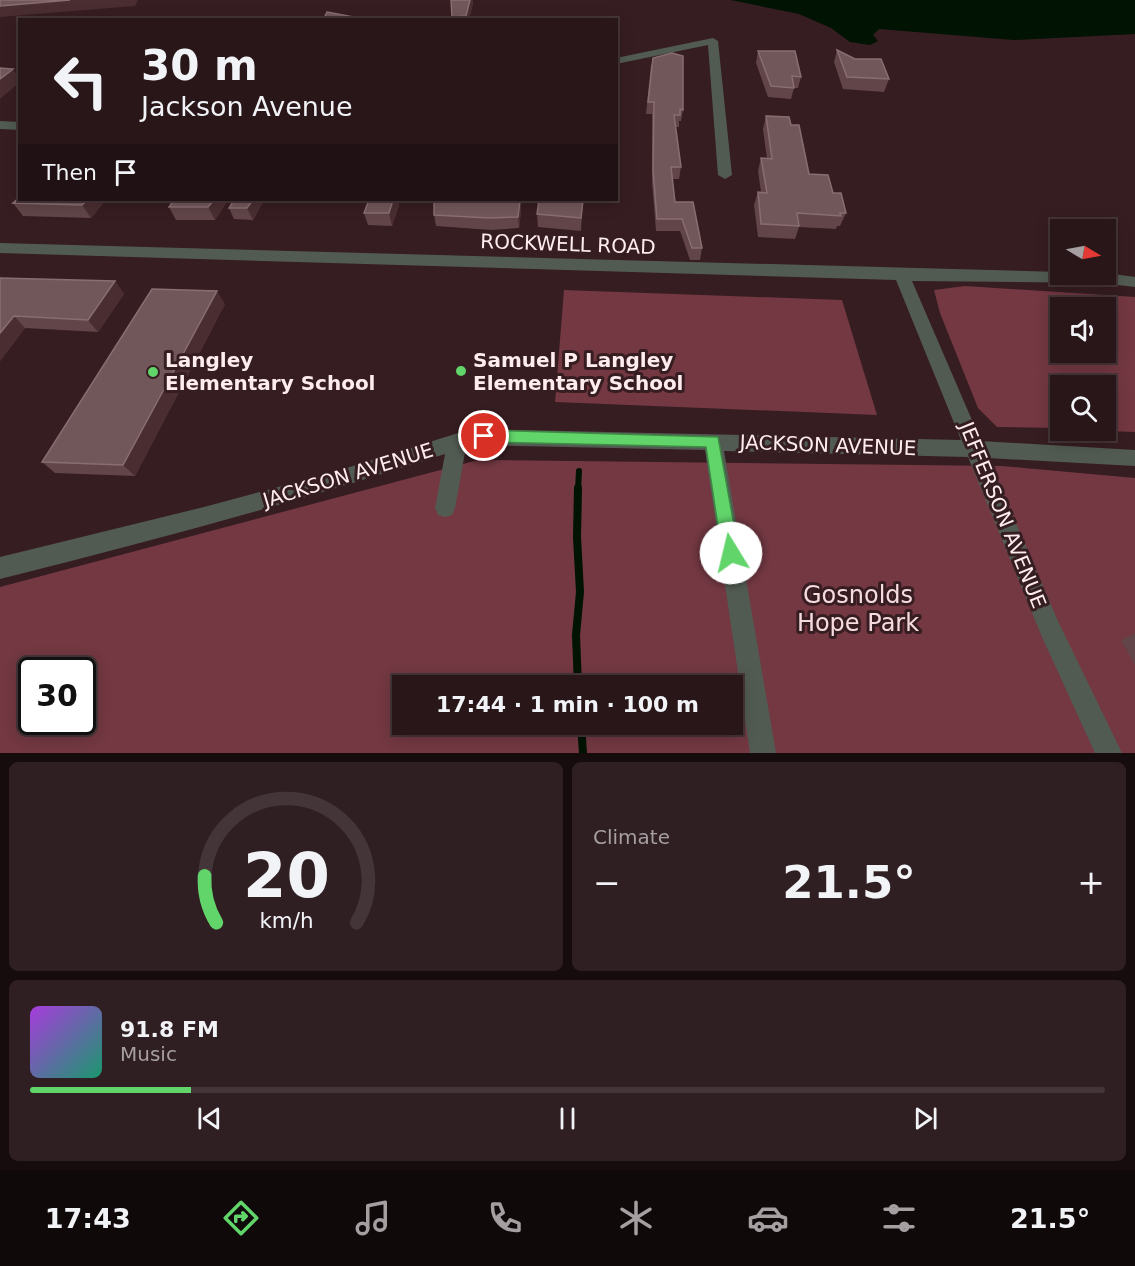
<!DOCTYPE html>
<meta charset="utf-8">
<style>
:root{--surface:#281619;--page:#301f22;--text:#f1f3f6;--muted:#a59fa2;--line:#443538;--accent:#61d46a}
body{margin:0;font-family:"DejaVu Sans",sans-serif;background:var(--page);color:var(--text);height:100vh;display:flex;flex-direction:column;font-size:22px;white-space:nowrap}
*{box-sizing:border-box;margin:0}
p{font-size:20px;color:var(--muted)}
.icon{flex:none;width:33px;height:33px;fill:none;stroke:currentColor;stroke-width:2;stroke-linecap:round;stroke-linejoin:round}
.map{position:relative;height:753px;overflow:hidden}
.panel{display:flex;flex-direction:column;gap:9px;padding:9px;background:#160c0e;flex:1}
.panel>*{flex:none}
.banner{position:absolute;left:18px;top:18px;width:600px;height:183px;border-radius:0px;box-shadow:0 3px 15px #0003,0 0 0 2px var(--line);background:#281619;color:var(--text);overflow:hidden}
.needle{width:39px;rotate:100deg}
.buttons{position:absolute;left:1050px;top:219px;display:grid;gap:12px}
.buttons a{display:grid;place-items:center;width:66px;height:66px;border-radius:0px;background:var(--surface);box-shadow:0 3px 15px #0003,0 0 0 2px var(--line);font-size:30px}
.speed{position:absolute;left:18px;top:657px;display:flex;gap:12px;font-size:30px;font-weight:700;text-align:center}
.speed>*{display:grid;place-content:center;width:78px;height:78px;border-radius:50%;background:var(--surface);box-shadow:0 3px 15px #0003,0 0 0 2px var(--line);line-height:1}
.speed .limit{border:3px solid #111;border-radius:9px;background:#fff;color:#111}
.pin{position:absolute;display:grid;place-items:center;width:51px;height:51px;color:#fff;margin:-26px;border:3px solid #fff;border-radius:50%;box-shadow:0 2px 6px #0007}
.me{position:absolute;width:66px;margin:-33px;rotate:351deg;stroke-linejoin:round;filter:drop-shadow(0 0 4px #0008)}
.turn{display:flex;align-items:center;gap:21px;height:126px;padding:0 24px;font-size:27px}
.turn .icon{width:78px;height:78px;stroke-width:2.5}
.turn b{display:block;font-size:42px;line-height:51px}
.then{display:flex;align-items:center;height:57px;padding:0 24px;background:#0003;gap:12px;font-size:22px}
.big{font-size:45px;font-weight:600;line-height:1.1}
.panel .tile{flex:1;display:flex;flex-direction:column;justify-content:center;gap:9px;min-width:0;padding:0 21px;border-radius:9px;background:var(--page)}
.panel .dial{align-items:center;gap:0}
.dial svg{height:156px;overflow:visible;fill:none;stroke:var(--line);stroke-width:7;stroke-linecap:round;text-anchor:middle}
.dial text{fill:var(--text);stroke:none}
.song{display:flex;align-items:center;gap:18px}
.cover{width:72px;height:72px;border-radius:9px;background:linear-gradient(135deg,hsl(280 70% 55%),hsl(160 70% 35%))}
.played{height:6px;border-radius:3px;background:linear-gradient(90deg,var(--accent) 15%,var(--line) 15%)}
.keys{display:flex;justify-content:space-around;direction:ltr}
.heat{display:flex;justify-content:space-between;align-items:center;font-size:33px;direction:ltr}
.panel .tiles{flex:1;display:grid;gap:9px;grid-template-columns:1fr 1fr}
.tile:last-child{grid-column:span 2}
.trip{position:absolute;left:392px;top:675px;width:351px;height:60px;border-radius:0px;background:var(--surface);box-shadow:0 3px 15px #0003,0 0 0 2px var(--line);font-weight:600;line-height:60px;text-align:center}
.tabs{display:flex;height:96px;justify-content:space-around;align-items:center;background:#10090a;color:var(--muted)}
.tabs .icon{width:42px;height:42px}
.tabs .selected{color:var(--accent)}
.tabs b{font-size:27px;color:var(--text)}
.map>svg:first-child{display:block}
.green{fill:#733842;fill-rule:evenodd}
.water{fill:#011303}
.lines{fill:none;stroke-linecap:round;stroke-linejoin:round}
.stream-far1{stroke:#011303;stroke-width:6}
.stream{stroke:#011303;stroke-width:8}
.minor{fill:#525b52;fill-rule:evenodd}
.wall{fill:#614548}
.shaded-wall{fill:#492d31}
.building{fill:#72575a;stroke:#886e71;stroke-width:1.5}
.route{fill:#61d46a;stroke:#3f8a45;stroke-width:1.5}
.poi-dot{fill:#61d46a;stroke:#361d21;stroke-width:2}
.labels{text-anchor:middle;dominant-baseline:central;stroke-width:6;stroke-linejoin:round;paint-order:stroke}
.street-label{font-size:20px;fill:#feecee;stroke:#361d21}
.poi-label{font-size:20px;font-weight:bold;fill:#feecee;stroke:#361d21;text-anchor:start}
.near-park-label{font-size:24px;fill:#f6dbde;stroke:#361d21}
</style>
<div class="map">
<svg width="1135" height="753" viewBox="0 0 1135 753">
<rect width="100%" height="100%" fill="#361d21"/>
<path class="green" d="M965,286L1135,297V432L1105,431L1106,386H1060V428L997,427L978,408L940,313L934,290ZM1060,308H1106V352H1060Z
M564,290L842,300L877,415L555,402Z
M478,460L1002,466L1135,478V753H0V587ZM32,670H82V722H32ZM402,686H732V724H402Z"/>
<path class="water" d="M731,0H1135V34L1014,40L879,29L873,35L878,41L870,45L850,42L831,28L799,14Z"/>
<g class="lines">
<path class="stream-far1" d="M578,490L579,471"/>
<path class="stream" d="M578,686L576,635L580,592L577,537L578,488
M581,724L583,753"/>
<path class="minor" d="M713,38L718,41L732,175L725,179L718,175L708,45L616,64V58Z
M0,121L20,122V130L0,129Z
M0,243L1060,272V274L1106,273L1135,277V287L1101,283L912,281L981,441L1135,450V466L988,458L1058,621L1122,753H1095L1042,637L968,457L724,451L776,753H750L705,450L471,445L466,447L455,508L452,515L445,517L438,515L435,508L445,454C298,502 150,541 0,579V557L204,507L337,471L471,429L961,440L896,280L0,253Z"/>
</g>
<path class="wall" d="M451,0H473V3L469,20H452Z
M837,50L855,59L889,79L884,92L843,89L834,62Z
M758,51L801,77L798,88H794L791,99L768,97L756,63Z
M651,64L683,110L681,121H679V127H676L681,167L679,179H672L675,202L702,248L700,260H690L680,231H656L652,182V114H646Z
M766,116L791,125L809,174L833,193L846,213L840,226H837L836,229L799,227L795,239L758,237L754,205L758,192H761L758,171L761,158L767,159L763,129Z
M234,200H264L253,220L234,219L229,208Z
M369,200H398L399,205L392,226L368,225L364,213Z
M583,200L581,231L538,227L537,214Z
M469,201H520L521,212L519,228L491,230L436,226L434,215Z
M104,202L91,218L23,216L13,203Z
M226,203L215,220H176L169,207Z
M0,278L115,281L124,294L98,332L25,328L0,361Z
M225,304L135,476L55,473L42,462Z
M1135,633V665L1121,640Z"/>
<path class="shaded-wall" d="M70,0H138L135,6L0,17V6Z
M470,0H473V3L469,20H467L466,16Z
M13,69L20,79V82L0,99V79Z
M87,200H103L104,202L91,218L82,205Z
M214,200H224L226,203L215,220L208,207Z
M253,200H264L253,220L247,208Z
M393,200H398L399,205L392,226L389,213Z
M520,201L521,212L519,228L518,217Z
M115,281L124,294L98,332L88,320Z
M217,291L225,304L135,476L123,465Z
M14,316L25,328L0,361V333Z"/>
<path class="building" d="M0,0H70L0,6Z
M451,0H470L466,16L452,17Z
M327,12L359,18L358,20H323Z
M837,50L855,59H881L889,79L847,77Z
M758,51H795L801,77L792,76L794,88L771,86Z
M672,53L683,56V110L680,109V115H674L681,167H671L675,202H693L702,248H692L682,219H657L653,170L654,102H648L653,58Z
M0,68L13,69L0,79Z
M766,116L789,117L791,125H799L809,174L828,175L833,193H841L846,213H840L841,216L797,213L799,226L761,224L758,192L767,193L761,158L772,159Z
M20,197V200H87L82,205L13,203Z
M174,200H214L208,207H169Z
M234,200H253L247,208H229Z
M369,200H393L389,213H364Z
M434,200H467V201H520L518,217L489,218L434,215Z
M539,200H583L581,218L537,214Z
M0,278L115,281L88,320L14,316L0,333Z
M152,289L217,291L123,465L42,462Z"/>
<path class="route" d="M484,430L718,437L739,553L737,558L731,560L725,558L722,553L706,447L484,442L477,436Z"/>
<g class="poi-dot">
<circle cx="461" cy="371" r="6"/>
<circle cx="153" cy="372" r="6"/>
</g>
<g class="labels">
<g class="street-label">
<text transform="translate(568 244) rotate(2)">ROCKWELL ROAD</text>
<text transform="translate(828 445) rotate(2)">JACKSON AVENUE</text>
<text transform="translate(348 475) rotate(-17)">JACKSON AVENUE</text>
<text transform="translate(1003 515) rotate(68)">JEFFERSON AVENUE</text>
</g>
<g class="poi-label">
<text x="165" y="360">Langley<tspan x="165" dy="23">Elementary School</tspan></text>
<text x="473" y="360">Samuel P Langley<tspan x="473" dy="23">Elementary School</tspan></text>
</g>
<g class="near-park-label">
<text x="858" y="595">Gosnolds<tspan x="858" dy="28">Hope Park</tspan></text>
</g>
</g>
</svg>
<div class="buttons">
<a><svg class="needle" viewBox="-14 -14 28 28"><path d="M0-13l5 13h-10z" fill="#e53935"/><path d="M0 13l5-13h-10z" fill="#a59fa2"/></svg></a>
<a><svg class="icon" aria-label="sound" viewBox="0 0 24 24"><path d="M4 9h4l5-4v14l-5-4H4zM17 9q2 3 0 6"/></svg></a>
<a><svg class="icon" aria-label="search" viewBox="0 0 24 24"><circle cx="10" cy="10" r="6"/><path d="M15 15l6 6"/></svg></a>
</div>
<div class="speed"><div class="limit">30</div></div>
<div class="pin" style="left:484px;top:436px;background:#d93025"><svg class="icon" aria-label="arrive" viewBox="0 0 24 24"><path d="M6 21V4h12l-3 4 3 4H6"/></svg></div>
<svg class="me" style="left:731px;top:553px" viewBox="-20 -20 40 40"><circle r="19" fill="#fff"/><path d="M0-13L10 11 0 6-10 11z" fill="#61d46a"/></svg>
<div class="trip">17:44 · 1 min · 100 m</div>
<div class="banner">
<div class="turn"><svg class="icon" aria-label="left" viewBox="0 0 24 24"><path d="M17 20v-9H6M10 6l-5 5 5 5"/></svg><div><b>30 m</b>Jackson Avenue</div></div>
<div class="then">Then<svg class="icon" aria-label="arrive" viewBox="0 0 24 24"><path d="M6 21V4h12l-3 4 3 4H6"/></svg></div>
</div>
</div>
<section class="panel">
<div class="tiles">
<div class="tile dial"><svg viewBox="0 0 100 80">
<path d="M14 69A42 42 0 1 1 86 69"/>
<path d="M14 69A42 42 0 0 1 8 45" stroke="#61d46a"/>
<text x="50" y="56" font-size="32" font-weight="700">20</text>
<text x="50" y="72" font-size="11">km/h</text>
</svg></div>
<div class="tile"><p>Climate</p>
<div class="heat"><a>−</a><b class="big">21.5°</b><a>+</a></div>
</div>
<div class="tile">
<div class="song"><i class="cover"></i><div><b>91.8 FM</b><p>Music</p></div></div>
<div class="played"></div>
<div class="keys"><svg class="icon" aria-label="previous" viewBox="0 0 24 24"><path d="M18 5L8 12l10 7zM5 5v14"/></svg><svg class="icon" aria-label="pause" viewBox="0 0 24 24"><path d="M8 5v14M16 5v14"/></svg><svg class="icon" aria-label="next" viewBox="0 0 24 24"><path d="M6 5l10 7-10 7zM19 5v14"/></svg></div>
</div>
</div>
</section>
<nav class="tabs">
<b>17:43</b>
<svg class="icon selected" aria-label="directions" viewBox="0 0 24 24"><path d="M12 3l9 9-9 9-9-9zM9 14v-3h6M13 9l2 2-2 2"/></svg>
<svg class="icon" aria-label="music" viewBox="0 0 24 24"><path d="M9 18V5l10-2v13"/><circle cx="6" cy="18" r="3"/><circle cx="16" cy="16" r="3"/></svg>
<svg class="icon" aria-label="phone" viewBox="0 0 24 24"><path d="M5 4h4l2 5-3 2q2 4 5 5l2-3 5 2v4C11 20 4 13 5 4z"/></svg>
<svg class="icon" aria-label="climate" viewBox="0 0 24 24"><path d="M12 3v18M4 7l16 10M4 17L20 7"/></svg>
<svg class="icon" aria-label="car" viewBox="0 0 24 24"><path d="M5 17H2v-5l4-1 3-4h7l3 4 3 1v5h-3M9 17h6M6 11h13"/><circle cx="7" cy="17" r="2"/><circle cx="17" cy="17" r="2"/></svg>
<svg class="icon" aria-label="filters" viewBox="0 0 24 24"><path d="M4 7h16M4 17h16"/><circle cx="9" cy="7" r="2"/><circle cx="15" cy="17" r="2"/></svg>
<b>21.5°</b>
</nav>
